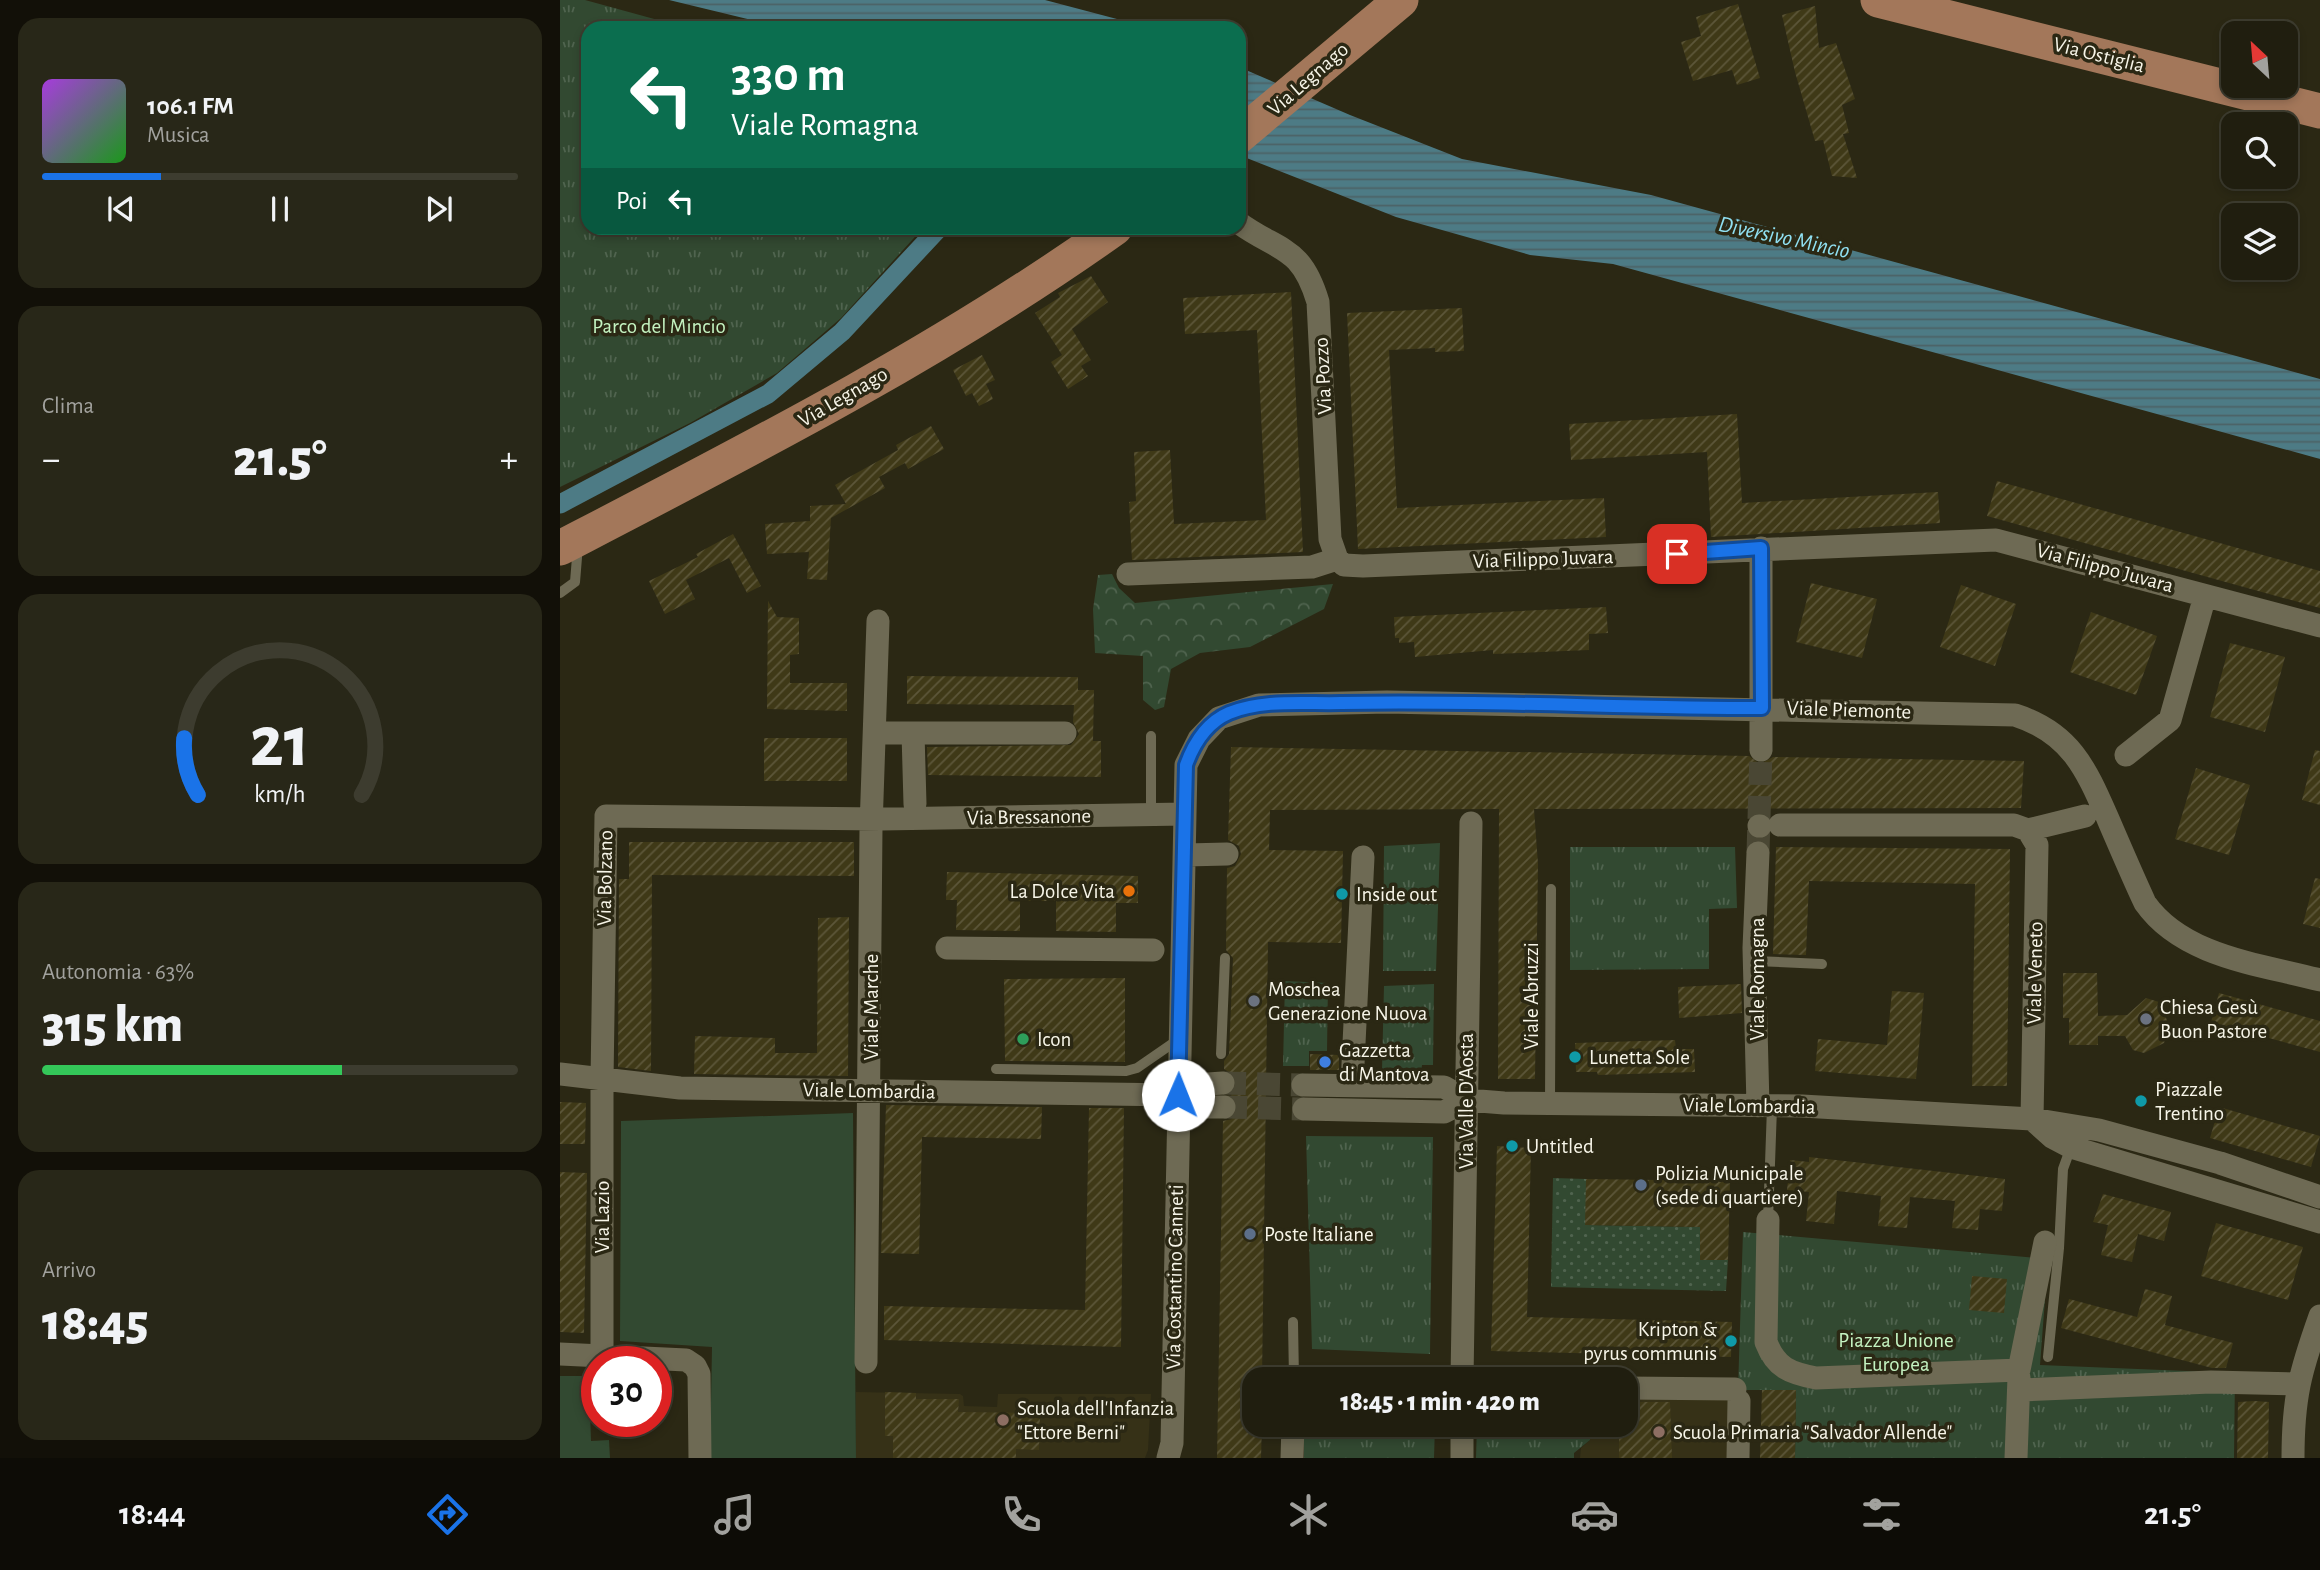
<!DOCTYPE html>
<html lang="it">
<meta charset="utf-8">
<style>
:root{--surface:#201e0f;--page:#282718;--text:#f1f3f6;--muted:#a2a29e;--line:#3d3c2f;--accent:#1a73e8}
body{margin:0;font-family:"Alegreya Sans",sans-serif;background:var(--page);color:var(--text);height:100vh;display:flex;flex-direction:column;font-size:26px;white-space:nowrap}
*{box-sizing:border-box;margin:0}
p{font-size:23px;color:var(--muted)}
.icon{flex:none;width:38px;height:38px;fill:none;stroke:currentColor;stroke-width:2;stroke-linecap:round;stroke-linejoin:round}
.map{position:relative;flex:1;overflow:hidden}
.details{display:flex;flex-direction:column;gap:18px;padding:18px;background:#121008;width:560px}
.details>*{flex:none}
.top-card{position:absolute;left:21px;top:21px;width:665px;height:214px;border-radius:21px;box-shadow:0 4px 10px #0003,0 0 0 2px var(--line);background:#0b6e4f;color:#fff;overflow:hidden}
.needle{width:46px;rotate:334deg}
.buttons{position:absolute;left:1661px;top:21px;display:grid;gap:14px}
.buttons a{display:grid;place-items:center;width:77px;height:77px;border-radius:14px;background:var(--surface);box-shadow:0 4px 10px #0003,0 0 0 2px var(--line);font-size:35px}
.speed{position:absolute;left:21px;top:1346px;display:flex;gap:14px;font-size:35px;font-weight:700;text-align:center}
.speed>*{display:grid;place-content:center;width:91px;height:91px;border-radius:50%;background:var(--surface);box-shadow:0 4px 10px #0003,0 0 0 2px var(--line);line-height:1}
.speed .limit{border:10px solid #d22;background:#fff;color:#111}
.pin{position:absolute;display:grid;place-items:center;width:60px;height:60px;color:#fff;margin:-30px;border-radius:14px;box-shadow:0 4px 10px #0006}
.me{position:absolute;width:77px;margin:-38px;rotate:1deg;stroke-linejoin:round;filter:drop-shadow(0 0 5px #0008)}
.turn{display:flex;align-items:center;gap:24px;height:147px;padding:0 35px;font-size:32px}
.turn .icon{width:91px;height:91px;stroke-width:2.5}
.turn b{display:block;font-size:49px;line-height:60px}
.then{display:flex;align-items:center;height:66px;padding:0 35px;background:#0003;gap:14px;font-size:26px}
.big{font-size:52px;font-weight:800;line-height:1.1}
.details .card{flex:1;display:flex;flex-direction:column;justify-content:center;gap:10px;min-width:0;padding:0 24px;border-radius:21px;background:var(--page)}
.details .dial{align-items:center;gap:0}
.dial svg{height:182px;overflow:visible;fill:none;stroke:var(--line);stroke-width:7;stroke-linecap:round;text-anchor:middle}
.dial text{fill:var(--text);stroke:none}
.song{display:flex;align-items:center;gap:21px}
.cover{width:84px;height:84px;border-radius:10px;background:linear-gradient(135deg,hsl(280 70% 55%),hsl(120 70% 35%))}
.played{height:7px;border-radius:4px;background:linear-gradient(90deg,var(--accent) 25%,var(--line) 25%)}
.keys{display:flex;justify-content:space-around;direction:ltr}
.heat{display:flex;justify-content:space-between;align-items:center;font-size:38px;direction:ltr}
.charge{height:10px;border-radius:5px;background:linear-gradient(90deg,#34c759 63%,var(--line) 0)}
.trip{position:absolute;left:682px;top:1367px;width:396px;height:70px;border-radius:21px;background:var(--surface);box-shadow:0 4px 10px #0003,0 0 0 2px var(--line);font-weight:800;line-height:70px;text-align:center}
.menu{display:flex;height:112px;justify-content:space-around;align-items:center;background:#0d0c06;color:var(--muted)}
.menu .icon{width:49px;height:49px}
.menu .on{color:var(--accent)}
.menu b{font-size:32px;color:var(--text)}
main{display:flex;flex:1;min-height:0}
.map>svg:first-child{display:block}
.built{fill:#363117}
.grass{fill:#324931}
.forest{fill:url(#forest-crowns)}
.park{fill:url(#park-tufts)}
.garden{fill:url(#garden-dots)}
.water{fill:url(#water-rules)}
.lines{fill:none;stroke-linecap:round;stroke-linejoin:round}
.canal{stroke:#4d7b85;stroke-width:19}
.building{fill:url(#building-hatch)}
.street-tunnel{stroke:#4a4734;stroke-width:23;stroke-dasharray:23 11;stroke-linecap:butt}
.lane{stroke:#6e6a54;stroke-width:10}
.street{stroke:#6e6a54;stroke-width:23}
.primary{stroke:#a3775a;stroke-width:35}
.route-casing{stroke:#114b97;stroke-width:18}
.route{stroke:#1a73e8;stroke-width:12}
.food-dot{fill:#e8710a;stroke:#2b2814;stroke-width:2.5}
.culture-dot{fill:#0f9aa8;stroke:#2b2814;stroke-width:2.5}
.worship-dot{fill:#6b7280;stroke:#2b2814;stroke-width:2.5}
.leisure-dot{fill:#2e9e5b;stroke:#2b2814;stroke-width:2.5}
.shop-dot{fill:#3f7fe0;stroke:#2b2814;stroke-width:2.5}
.service-dot{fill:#5c6f8a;stroke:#2b2814;stroke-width:2.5}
.education-dot{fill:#8d6e63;stroke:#2b2814;stroke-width:2.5}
.labels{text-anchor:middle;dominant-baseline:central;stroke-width:7;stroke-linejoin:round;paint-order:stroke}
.street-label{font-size:21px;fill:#f7f5e8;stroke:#2b2814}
.park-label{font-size:21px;fill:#c4f3c1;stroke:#2b2814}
.poi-label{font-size:21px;fill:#f7f5e8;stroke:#2b2814;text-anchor:start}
.water-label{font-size:23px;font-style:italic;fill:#90e0f2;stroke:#2b2814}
</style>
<main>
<section class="details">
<div class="card">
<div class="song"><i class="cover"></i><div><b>106.1 FM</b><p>Musica</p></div></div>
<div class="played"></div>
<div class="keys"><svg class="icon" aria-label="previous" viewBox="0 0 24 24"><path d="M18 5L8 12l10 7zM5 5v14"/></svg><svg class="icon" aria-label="pause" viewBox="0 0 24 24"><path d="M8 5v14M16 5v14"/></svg><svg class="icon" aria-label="next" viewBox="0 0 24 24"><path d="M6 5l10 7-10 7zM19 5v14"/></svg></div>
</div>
<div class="card"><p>Clima</p>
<div class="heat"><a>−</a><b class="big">21.5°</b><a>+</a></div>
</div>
<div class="card dial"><svg viewBox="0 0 100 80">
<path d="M14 69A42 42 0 1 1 86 69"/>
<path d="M14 69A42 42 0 0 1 8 44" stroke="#1a73e8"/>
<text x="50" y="56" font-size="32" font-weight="700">21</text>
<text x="50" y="72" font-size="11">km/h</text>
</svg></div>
<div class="card"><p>Autonomia · 63%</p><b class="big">315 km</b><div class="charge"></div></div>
<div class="card"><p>Arrivo</p><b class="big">18:45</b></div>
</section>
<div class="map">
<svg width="1760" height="1458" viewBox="0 0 1760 1458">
<defs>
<pattern id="forest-crowns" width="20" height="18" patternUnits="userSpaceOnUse" patternTransform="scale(1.75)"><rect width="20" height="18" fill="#324931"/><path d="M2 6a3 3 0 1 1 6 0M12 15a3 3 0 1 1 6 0" fill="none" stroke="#50644f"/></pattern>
<pattern id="park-tufts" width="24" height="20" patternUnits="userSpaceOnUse" patternTransform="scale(1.75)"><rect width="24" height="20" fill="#324931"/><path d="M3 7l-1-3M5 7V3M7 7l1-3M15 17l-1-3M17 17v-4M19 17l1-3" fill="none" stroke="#50644f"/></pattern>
<pattern id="garden-dots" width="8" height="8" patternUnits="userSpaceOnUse" patternTransform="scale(1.75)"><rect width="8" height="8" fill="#324931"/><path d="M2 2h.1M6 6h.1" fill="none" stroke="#50644f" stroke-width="1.8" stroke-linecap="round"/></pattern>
<pattern id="water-rules" width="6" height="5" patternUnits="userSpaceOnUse" patternTransform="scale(1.75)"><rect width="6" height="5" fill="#4d7b85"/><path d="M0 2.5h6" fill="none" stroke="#4c6266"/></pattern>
<pattern id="building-hatch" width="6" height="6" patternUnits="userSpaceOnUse" patternTransform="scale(1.75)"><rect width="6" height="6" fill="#3f3917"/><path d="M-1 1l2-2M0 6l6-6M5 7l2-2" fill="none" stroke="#5c5639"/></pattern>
</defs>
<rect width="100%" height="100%" fill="#2b2814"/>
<path class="built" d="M296,1392L400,1394L403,1396L404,1406L437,1407L438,1394H591L588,1450L585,1458H296Z
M1169,1392L1168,1458H1020L1021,1448L1030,1440L1029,1425L1066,1424V1395Z"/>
<path class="grass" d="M293,1113L296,1458H150L152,1347L60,1341L61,1121Z
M0,1376H29L31,1441L49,1440L50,1458H0Z"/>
<path class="forest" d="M552,574L559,588L575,603L773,584L764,609L690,647L640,653L611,669L604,707L595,710L583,700V656L535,653L533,609L538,575Z"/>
<path class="park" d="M0,0H25L127,28H28V228H363L281,318L217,373L130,423L0,487Z
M880,843L876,971H823L824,846Z
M1010,847H1175L1177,908L1149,909V969L1010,970Z
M725,981L768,983L767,1051H749V1066H723Z
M874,984L873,1065H862L861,1072L822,1071L824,986Z
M746,1136L873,1137L870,1354L752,1349Z
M1183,1232L1488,1259L1480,1365L1675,1373L1674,1458H1235L1236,1390H1178Z
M744,1425H875L874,1458H744Z
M917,1425H1029L1030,1440L1014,1453V1458H916Z"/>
<path class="garden" d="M993,1178L1026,1179V1225L1140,1227V1260H1168L1166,1291L991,1287Z"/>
<path class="water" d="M109,0H485L591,28H225Z
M679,67L790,115L902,159L1091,195L1760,379V459L1053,264L970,255L836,217L679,155Z"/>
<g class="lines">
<path class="canal" d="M0,504L208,394L282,332L379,228"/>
</g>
<path class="building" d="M1178,4L1200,78L1177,85L1172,70L1133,81L1121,42L1141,36L1136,17Z
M1255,6L1259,48L1276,43L1295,99L1282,105L1289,133L1283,134L1297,178L1272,176L1263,140L1255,141L1235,72L1222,15Z
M531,276L548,302L512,329L531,360L521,366L528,376L508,389L491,362L502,355L475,313L500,297L498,293Z
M731,292L743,552L572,560L569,502L576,501L574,452L610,450L614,524L706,520L697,330L625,334L623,298Z
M902,308L904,351L875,352V348L829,350L837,508L1044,498L1046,537L798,549L787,313Z
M422,355L435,380L426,384L433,399L419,406L412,393L406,396L393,370Z
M1177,414L1182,503L1378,492L1380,523L1151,537L1147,452L1011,460L1009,424Z
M371,426L384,449L348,469L345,463L319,477L325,488L271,518L267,580L247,579L249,552L207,554L205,524L250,521V506L286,504L275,485L338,450L336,445Z
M1437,481L1760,571V608L1427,516Z
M173,534L201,586L187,593L169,558L126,580L135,599L105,614L89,581L138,557L136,554Z
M1251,583L1317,599L1302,658L1236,642Z
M1401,585L1456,604L1435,666L1380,647Z
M208,601L217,617L239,618V654L230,655V683H287V711L207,709Z
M1046,607L1048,633L1029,634V650L933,654V650L855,657L854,642L839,643V638H835L834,617Z
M1531,612L1597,636L1576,695L1510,672Z
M1670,643L1725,657L1705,732L1650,717Z
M347,676L518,677V690H534L533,741H541V777L368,775L367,747L511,745L519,734L513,722L514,705L347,704Z
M204,738H287V781H204Z
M671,747L1189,756L1200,764L1213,757L1464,761L1461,808L974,809L978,864L975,1079H938L939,809L710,810L709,850L783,851L781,943L708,942L702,1379H695V1424H702L701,1458H657L663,1121L672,1119L678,1108L671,1095L676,1089L675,1076L664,1069V1061L669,1054L673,958L666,950L667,868L675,866L681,854L679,846L668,840Z
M1755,750L1760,751V805L1742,800Z
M1636,768L1690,785L1669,855L1615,839Z
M69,842H294V876L92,875L91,1071L58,1067L59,879H69Z
M1216,847L1450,849L1447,1086H1412L1415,884L1249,881L1246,955L1213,954Z
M387,872L578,876V903H556V932L496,931V901H460V931L396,930L397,900H386Z
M1755,878L1760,879V928L1743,924Z
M289,917L288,1076L134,1074L135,1036L215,1038V1053H257L258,918Z
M1503,973H1537L1538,1016L1567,1015L1586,998L1599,1002L1610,1027L1604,1043L1584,1053L1573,1050L1565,1036H1538V1045H1509V1018H1503Z
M565,978V1062L445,1061L444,979Z
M1181,984L1182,1013L1119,1018L1118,987Z
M1332,991L1364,993L1356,1079L1255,1071L1258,1039L1327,1045Z
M1659,993L1760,1021V1052L1651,1022Z
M1115,1040L1116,1049H1134L1135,1072L1038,1075L1037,1072H1016L1015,1043Z
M750,1054L779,1055V1070H750Z
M0,1102L26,1103L25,1144H0Z
M326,1105L482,1107L481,1139L362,1137L359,1254L321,1253Z
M1659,1107L1760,1136L1751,1167L1650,1138Z
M529,1108H564L561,1347L324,1340V1306L525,1310Z
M937,1146L971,1148L967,1317L1172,1322L1171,1357L931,1351Z
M1249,1157L1445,1179L1442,1211L1420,1209L1418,1230L1392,1228L1395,1201L1350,1197L1347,1228L1318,1226L1321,1196L1277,1191L1274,1224L1246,1221L1249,1192L1227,1190L1230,1160L1249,1162Z
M0,1172L27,1173L24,1333L0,1332Z
M1026,1179L1170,1181L1168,1260H1140V1227L1025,1225Z
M1543,1194L1611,1212L1604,1241L1578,1234L1572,1262L1541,1255L1548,1225L1533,1222Z
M1656,1223L1743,1247L1728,1300L1641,1276Z
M1412,1276L1447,1279L1444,1313L1409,1310Z
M1585,1289L1612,1296L1605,1325L1673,1343L1666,1368H1652L1501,1328L1509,1299L1577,1317Z
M1202,1390H1236L1235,1458H1200Z
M325,1392L356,1393V1399H399L398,1412L480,1413L479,1450L456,1449V1458H333V1436H325Z
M1695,1401L1709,1402L1708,1458H1677L1678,1402Z
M1066,1402H1110L1112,1458H1059V1424H1066Z"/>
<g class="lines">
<path class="street-tunnel" d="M1198,853L1201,750
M663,1083L743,1085
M664,1107L744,1109"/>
<path class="lane" d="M0,593L15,582L18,545
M591,816V736
M1195,961L1262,964
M661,1054L665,958
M436,1069L566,1071L577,1068L619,1039
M990,1103L991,889
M1208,1220L1212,1107
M733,1322L734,1379
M1488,1357L1499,1248L1503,1169L1511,1147"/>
<path class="street" d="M679,223C719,252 741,245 758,302L770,539L777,559
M777,559L784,565L803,566L1436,540L1760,626
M568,574L752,567L777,559
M315,733H505
M353,733L355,804
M1201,750V548
M1566,755L1610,720L1645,596
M1220,825H1454L1468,830L1477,845L1472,1119
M1199,826H1200
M1468,830L1525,816
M1198,853L1194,948L1198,1106
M626,855L667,854
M387,948L593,950
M0,1074L120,1088L618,1095L648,1107H664
M743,1085L884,1087L907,1100L944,1103L1242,1106L1472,1119L1539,1130L1660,1163L1760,1197
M792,1085L803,857
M618,1095L648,1084L663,1083
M744,1109L884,1112L907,1100
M1472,1119L1492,1137L1511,1147L1760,1222
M1208,1220L1206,1342C1216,1368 1230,1373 1256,1378L1459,1370L1485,1242
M0,1354L126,1360L135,1366L139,1374L140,1458
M42,1354V1080L46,816L321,819L625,814
M306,1362L311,828L318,621
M902,1379L911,823
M1066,1388L1175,1389
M1460,1390L1651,1382L1737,1384
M902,1424V1458
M608,1458L612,1443L626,765L639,739L659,718L699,705L827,702L1455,715C1511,733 1526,769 1548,819C1560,847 1572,875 1585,903C1623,957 1700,964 1760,980
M732,1458L733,1424
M1178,1458L1179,1401
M1456,1458L1459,1377
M1733,1458C1733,1398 1740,1372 1760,1316"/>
<path class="primary" d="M1318,0L1760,111
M679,136L841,0
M0,548C189,450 381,352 555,228"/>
</g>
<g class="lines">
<g class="route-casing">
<path id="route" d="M618,1095L626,765C634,743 648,722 669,713C703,699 745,704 781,703C921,700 1062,708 1202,708L1201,548L1117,554"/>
</g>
<use href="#route" class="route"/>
</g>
<circle class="food-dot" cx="569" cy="891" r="7"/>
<g class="culture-dot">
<circle cx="782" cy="894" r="7"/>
<circle cx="1015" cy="1057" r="7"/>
<circle cx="1581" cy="1101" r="7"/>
<circle cx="952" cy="1146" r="7"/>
<circle cx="1171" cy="1341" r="7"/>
</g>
<g class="worship-dot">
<circle cx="694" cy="1001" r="7"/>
<circle cx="1586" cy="1019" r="7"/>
</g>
<circle class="leisure-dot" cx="463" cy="1039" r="7"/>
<circle class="shop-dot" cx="765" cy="1062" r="7"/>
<g class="service-dot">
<circle cx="1081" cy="1185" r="7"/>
<circle cx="690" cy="1234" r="7"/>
</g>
<g class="education-dot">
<circle cx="443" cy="1420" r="7"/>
<circle cx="1099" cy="1432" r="7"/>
</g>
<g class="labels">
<g class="street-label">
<text transform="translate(1539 55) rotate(14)">Via Ostiglia</text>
<text transform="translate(748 79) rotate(-41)">Via Legnago</text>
<text transform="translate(763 376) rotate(-93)">Via Pozzo</text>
<text transform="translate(283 397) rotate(-30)">Via Legnago</text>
<text transform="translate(983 559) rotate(-2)">Via Filippo Juvara</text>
<text transform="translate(1545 568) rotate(15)">Via Filippo Juvara</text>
<text transform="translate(1289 710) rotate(2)">Viale Piemonte</text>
<text transform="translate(469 817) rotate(-1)">Via Bressanone</text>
<text transform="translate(45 878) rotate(-89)">Via Bolzano</text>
<text transform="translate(1475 973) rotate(-89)">Viale Veneto</text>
<text transform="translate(1197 979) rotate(-90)">Viale Romagna</text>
<text transform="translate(971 996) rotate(-90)">Viale Abruzzi</text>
<text transform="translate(311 1007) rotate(-90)">Viale Marche</text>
<text transform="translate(309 1091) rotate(1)">Viale Lombardia</text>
<text transform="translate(906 1101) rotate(-90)">Via Valle D'Aosta</text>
<text transform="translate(1189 1106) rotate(1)">Viale Lombardia</text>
<text transform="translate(42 1217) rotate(-90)">Via Lazio</text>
<text transform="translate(615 1277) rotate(-89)">Via Costantino Canneti</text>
</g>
<g class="park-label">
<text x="99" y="326">Parco del Mincio</text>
<text x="1336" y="1340">Piazza Unione<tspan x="1336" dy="24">Europea</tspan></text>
</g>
<g class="poi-label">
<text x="555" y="891" text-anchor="end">La Dolce Vita</text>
<text x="796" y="894">Inside out</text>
<text x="708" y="989">Moschea<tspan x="708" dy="24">Generazione Nuova</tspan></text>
<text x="1600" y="1007">Chiesa Gesù<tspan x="1600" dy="24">Buon Pastore</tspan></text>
<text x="477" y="1039">Icon</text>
<text x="779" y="1050">Gazzetta<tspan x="779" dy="24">di Mantova</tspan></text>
<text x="1029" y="1057">Lunetta Sole</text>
<text x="1595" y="1089">Piazzale<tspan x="1595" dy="24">Trentino</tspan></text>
<text x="966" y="1146">Untitled</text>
<text x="1095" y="1173">Polizia Municipale<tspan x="1095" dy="24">(sede di quartiere)</tspan></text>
<text x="704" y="1234">Poste Italiane</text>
<text x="1157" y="1329" text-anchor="end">Kripton &amp;<tspan x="1157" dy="24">pyrus communis</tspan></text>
<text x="457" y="1408">Scuola dell'Infanzia<tspan x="457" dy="24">"Ettore Berni"</tspan></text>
<text x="1113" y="1432">Scuola Primaria "Salvador Allende"</text>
</g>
<g class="water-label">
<text transform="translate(1224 238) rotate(12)">Diversivo Mincio</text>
</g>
</g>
</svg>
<div class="buttons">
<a><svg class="needle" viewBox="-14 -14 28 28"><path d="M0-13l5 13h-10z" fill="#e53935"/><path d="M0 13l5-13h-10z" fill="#a2a29e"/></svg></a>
<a><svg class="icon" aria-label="search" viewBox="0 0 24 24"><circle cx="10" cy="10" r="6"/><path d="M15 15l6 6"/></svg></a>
<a><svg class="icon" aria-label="layers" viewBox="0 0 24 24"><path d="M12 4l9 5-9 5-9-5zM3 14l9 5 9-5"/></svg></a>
</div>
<div class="speed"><div class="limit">30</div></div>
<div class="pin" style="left:1117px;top:554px;background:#d93025"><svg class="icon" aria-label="arrive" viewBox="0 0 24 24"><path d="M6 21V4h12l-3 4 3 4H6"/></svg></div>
<svg class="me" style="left:618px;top:1095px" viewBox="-20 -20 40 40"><circle r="19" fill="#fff"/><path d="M0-13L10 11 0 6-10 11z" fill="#1a73e8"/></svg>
<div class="trip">18:45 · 1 min · 420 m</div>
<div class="top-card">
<div class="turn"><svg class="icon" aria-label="left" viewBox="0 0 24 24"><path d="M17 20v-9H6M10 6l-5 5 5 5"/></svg><div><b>330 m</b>Viale Romagna</div></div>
<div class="then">Poi<svg class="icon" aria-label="left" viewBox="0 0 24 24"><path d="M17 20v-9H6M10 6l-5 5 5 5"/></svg></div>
</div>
</div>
</main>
<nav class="menu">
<b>18:44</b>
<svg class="icon on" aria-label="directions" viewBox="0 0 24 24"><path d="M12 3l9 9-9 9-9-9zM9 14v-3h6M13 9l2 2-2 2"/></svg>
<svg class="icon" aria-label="music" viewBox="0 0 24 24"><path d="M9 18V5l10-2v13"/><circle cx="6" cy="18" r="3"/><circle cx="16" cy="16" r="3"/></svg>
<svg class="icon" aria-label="phone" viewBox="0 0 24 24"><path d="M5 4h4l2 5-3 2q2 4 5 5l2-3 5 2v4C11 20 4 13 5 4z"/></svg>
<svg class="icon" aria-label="climate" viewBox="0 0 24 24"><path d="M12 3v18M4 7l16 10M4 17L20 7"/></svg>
<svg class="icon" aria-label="car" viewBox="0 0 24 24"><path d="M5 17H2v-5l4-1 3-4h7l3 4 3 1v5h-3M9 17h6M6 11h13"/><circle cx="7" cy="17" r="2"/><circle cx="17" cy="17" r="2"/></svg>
<svg class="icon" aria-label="filters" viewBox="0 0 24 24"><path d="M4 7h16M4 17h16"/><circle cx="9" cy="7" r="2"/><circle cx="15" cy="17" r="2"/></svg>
<b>21.5°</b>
</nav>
